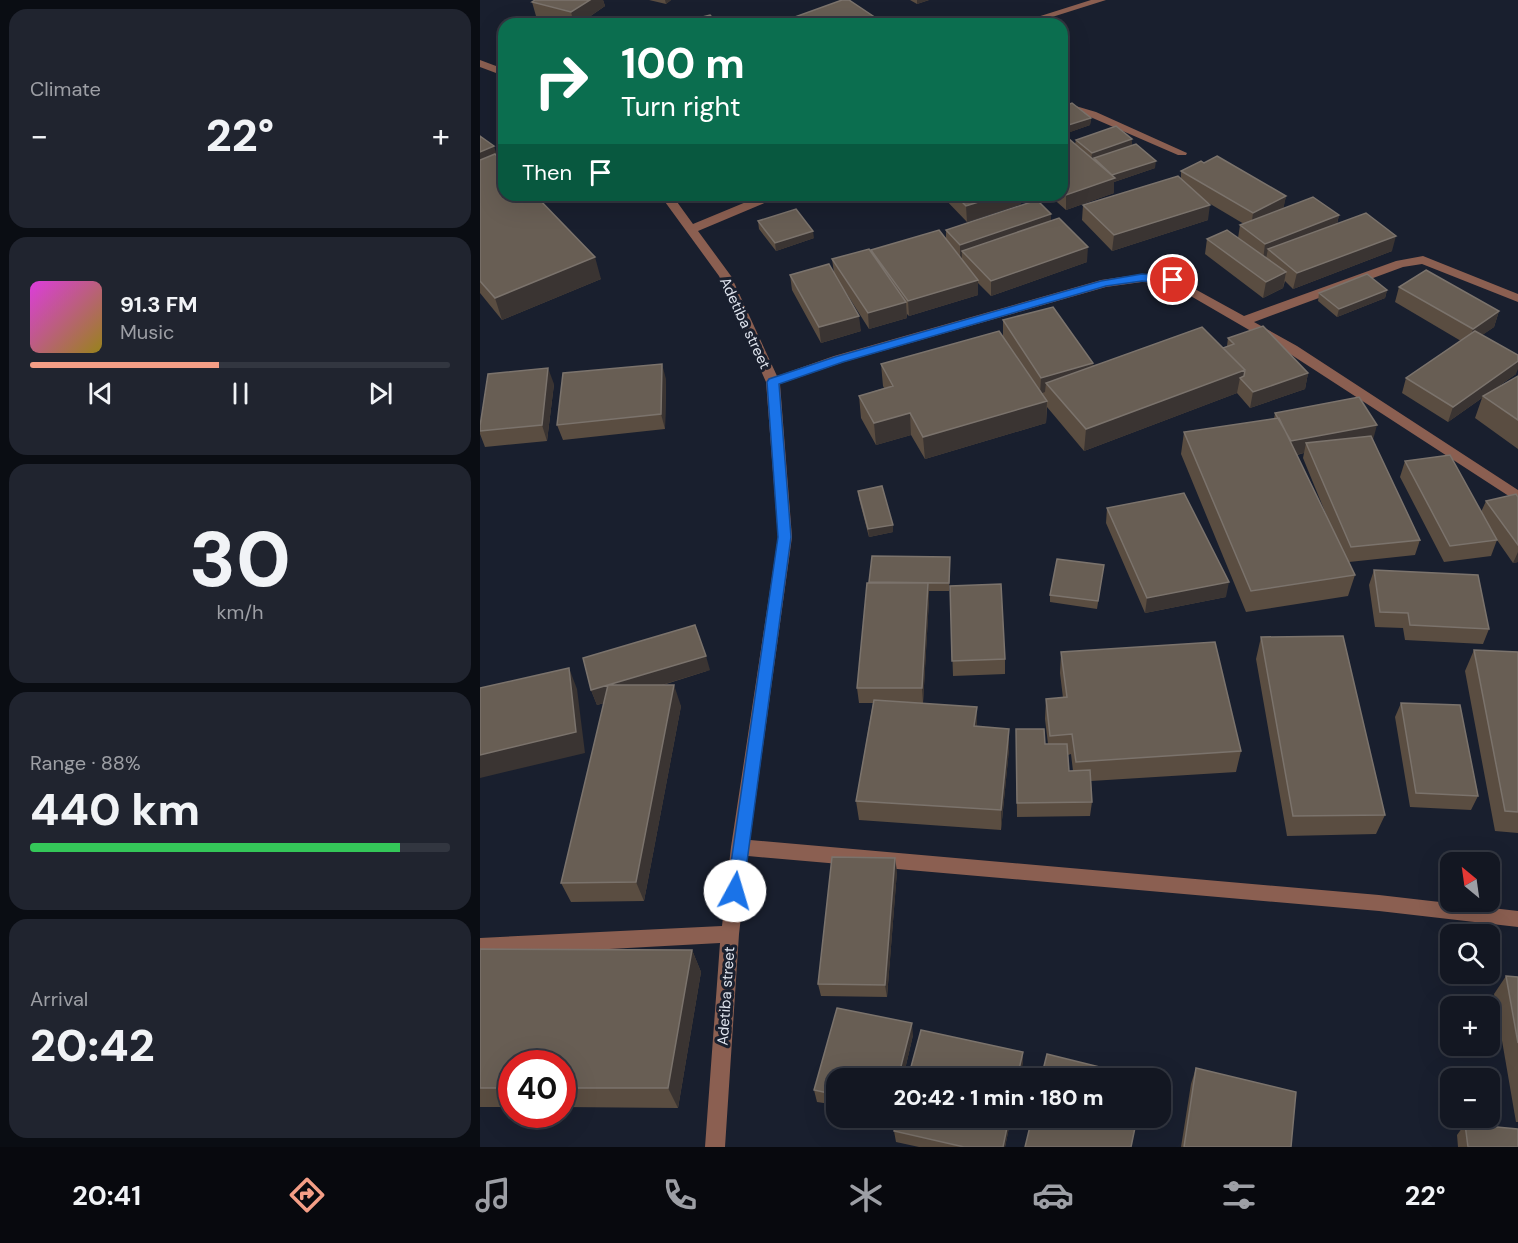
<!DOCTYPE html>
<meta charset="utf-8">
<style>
:root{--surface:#131722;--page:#20242f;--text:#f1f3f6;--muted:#9d9fa5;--line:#323640;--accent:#f49e86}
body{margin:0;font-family:"DM Sans",sans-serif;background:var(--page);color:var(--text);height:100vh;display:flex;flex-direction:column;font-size:22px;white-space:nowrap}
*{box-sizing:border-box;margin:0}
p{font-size:20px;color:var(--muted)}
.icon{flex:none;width:33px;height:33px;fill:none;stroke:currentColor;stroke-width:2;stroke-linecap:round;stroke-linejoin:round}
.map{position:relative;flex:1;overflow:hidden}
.drawer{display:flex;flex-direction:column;gap:9px;padding:9px;background:#0a0d13;width:480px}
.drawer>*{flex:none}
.hud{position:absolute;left:18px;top:18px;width:570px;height:183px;border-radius:18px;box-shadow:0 6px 24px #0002,0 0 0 2px var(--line);background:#0b6e4f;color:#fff;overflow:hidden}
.needle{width:39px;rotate:331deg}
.tools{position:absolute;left:960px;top:852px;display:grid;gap:12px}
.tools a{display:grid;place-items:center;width:60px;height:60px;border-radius:12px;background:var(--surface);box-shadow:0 6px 24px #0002,0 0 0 2px var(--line);font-size:30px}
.speed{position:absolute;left:18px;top:1050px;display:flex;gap:12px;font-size:30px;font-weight:700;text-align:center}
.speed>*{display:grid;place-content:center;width:78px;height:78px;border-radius:50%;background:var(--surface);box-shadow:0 6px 24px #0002,0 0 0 2px var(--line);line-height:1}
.speed .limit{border:9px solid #d22;background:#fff;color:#111}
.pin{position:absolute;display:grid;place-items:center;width:51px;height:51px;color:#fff;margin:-26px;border:3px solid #fff;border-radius:50%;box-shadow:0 2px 6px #0007}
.me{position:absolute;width:66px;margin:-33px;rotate:6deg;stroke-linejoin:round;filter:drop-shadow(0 0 4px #0008)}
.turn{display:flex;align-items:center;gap:21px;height:126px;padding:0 24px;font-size:27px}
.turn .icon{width:78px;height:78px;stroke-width:2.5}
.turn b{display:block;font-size:42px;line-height:51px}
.then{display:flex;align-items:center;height:57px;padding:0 24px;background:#0003;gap:12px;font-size:22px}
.big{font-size:45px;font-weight:800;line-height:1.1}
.drawer .card{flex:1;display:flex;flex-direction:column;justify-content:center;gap:9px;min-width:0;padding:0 21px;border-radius:18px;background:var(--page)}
.drawer .dial{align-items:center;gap:0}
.dial b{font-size:78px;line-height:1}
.song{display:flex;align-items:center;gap:18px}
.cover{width:72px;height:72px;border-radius:9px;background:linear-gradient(135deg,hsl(300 70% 55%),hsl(50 70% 35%))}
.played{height:6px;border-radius:3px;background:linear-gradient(90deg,var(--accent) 45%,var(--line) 45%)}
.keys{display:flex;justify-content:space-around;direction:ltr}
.heat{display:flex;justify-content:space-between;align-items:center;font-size:33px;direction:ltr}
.charge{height:9px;border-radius:4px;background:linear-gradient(90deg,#34c759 88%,var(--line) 0)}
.trip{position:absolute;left:346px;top:1068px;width:345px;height:60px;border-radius:18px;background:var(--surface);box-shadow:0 6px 24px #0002,0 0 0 2px var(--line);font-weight:800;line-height:60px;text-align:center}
.dock{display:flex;height:96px;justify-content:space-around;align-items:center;background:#08090e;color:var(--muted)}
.dock .icon{width:42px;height:42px}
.dock .selected{color:var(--accent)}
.dock b{font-size:27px;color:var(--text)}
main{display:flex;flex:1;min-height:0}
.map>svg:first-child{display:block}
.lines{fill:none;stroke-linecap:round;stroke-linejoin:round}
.minor{fill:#8b5f51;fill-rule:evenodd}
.wall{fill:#5a4d41;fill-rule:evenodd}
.shaded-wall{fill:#3a3432}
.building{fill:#685e54;stroke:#7b736c;stroke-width:1.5}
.route{fill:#1a73e8;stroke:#114b97;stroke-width:1.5}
.labels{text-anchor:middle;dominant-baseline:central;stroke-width:6;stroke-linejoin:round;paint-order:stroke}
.street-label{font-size:15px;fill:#dfe4ee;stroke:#191f2e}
</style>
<main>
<section class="drawer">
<div class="card"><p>Climate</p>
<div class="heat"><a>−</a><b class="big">22°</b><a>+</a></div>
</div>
<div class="card">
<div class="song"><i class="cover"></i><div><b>91.3 FM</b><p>Music</p></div></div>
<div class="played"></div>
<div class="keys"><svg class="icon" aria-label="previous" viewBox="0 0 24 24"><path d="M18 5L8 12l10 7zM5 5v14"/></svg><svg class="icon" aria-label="pause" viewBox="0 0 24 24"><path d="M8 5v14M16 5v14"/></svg><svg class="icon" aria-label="next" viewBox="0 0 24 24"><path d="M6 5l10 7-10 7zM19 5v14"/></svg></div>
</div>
<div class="card dial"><b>30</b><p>km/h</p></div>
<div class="card"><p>Range · 88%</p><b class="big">440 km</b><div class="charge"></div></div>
<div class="card"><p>Arrival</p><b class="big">20:42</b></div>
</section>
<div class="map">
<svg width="1038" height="1147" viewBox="0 0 1038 1147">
<rect width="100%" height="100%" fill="#191f2e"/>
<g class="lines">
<path class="minor" d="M611,0H626L550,24H535Z
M0,60L24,69V76L0,67Z
M582,102L616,112L707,153L706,155H698L608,116L582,108Z
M180,195H192L213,224L283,195H295L294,199L218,231L251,276L297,376L354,356L621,280L662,274L693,277L764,316L916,261L943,256L1038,294V302L942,264L923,267L774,322L817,346L1038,490V502L807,352L690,284L662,282L626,287L364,362L300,384L312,537L270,840L899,895L1038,911V927L899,911L268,856L259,934L245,1147H225L240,943L0,956V938L242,926L251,847L298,537L286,382L239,276Z"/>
</g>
<path class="wall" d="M55,0H123L125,6L99,24H85L56,16L52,2Z
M169,0H191L186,4Z
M430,0H449L437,4Z
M582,107L611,118L610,125L584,134L595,144L596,140L652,146L675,168L634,182V193L586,210L569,195H582Z
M0,136L18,157L121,279L22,320L0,293Z
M701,171L806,196L803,208L859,215L857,224L912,251L813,289L805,281L803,288L783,298L725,254L727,239L758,238L760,225L764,224L727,202L728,220L632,251L602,220L603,205L701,178Z
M461,195H541V204L487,222Z
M571,214V220L607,262L511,296L498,283V295L429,316L427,314V318L389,329L365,291L381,331L341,343L312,290L310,275L354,273L352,259L391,252V250L466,240V230Z
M278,221L334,238L296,251L279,229Z
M919,287L1019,311L1014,327L1002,335L1036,374L1016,388L1038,376V449L995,418L1002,398L968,422L922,393L926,378L981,341L915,302Z
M907,290L905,298L857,317L838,301L839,293Z
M523,320L613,363V365L743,348L747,346L748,338L828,373L825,389L770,408L757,393L604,451L567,407L566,423L445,459L431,435L396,445L381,418L379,396L404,388L403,386L401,364L523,336Z
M186,379L185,429L83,440L77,425Z
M74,384L67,441L5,447L0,434V426Z
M795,413L893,440L940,540L935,555L869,562L875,575L868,596L766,612L701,454L704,432L794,419ZM824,453L823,458L850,524L817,455Z
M925,461L1001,512L1006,501L1038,497V562L1033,563L1017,540L1011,556L964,562L920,477Z
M378,491L413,525V532L389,537L379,499Z
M627,508L746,597L665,613L626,523Z
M392,556L470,557L469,591H449V599L443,703L497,726L529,749L521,830L379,820L376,801L393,703H379L377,688Z
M624,565L617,609L570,602V595Z
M894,570L1009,629L1003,644L925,640L923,628L895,627L889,585Z
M470,586L525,659V674L473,676Z
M781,637L905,815L896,834L807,836L776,659Z
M994,650L1038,652V833L1015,831L985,671Z
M581,652L761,751L756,772L611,781L612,802L610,816L537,817L536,729L565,744H568L565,719L566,699L583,698L580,673ZM591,754L593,771H589L588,755Z
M230,670L183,685L201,706L164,901L91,902L81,883L124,703L117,705L111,690Z
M921,703L998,796L991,810L930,807L915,717Z
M417,871L407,997L341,996L338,984Z
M0,949L212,950L221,972L198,1108L82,1107V1064H32V1107H0Z
M1026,976L1038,977V1122H1036L1014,994Z
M433,1035L423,1078H357V1105L337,1102L334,1090Z
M716,1068L811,1147H701L711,1084Z
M531,1118L525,1147H439L416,1142L414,1131Z
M985,1124L1038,1147H978L977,1135Z"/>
<path class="shaded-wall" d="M110,0H123L125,6L99,24H94L91,12Z
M185,0H191L186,4Z
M437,0H449L437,4Z
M399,20V24H388Z
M611,118L610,125L582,135V127Z
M652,139V147L614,158V160L611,161L612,153Z
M14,146L21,168L0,177V152Z
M676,161L675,168L634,182V193L586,210V195L632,179V175Z
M521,195H541V204L487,222L486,206Z
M806,196L803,211L771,228L773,213Z
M730,205L728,220L632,251L634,235Z
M571,214V229L482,251V259L480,260V245Z
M859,215L855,231L788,249L786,259L783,260L785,244Z
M333,231L334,238L296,251L295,243Z
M916,236L912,251L813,289L817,273Z
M608,247L607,262L511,296V281Z
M115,257L121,279L22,320L15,298Z
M806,272L803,288L783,298L786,282Z
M498,280V295L429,316L428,301Z
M907,290L905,298L857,317L859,309Z
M426,302L427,318L389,329L388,313Z
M1019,311L1014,327L988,345L993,329Z
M379,316L381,331L341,343L339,327Z
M1038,361V369L1036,374L1004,396H1003L1002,398L968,422L973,407Z
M613,363L612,379L566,383L565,392L560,394L561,378Z
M182,364L186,379L185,429L181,414Z
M68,368L74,384L67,441L62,425Z
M765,370L763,381L760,378L757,393L604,451L606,429Z
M828,373L825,389L770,408L773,392Z
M567,401L566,423L445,459L443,437Z
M430,413L431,435L396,445L394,423Z
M897,425L893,440L826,443L824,453L808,456L811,441Z
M413,525V532L389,537L388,529Z
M1038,552V562L1033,563Z
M749,582L746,597L665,613L667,598Z
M448,583L449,599L443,703L442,688Z
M226,656L230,670L117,705L111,690Z
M89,668L97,689L105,753L0,778V755Z
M194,685L201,706L164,901L156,882Z
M497,707V728L494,726Z
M529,729V749L521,830V810Z
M415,858L417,871L407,997L405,985Z
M212,950L221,972L198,1108L188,1088Z
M432,1023L433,1035L423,1078H418Z
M543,1052V1064L539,1078H537Z
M529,1118H531L525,1147H523Z"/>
<path class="building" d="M55,0H110L91,12L52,2Z
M362,0H369L399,20L388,24H299L298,23Z
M230,15L238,24H194Z
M66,19L79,24H57Z
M592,103L611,118L582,127V107Z
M636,126L652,139L612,153L596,140Z
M582,133L635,178L586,195L582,191Z
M0,136L14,146L0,152Z
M656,144L676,161L632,175L614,158Z
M15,154L24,163V195H55L115,257L15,298L0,281V160Z
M737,156L806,196L773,213L701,171L721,161L724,163Z
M698,176L730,205L634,235L603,205Z
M475,195H521L486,206Z
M833,197L859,215L785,244L760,225Z
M557,200L571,214L480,245L466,230Z
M316,209L333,231L295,243L278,221Z
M886,213L916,236L817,273L788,249Z
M579,218L608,247L511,281L482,251Z
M459,230L498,280L428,301L391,250Z
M747,230L806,272L786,282L727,239Z
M389,249L426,302L388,313L352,259Z
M349,264L379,316L339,327L310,275Z
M946,270L1019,311L993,329L919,287Z
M887,274L907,290L859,309L839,293Z
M573,307L613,363L561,378L523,320Z
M783,326L828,373L773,392L760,378L764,376L765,370L743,348L754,344L748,338Z
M722,327L765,370L606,429L566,383Z
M519,331L567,401L443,437L430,413L394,423L379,396L413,386L401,364Z
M995,331L1038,355V361L973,407L926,378Z
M182,364L181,414L77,425L83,373Z
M68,368L62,425L0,431V426L8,374Z
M1038,376V420L1003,396Z
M879,397L897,425L811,441L795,413Z
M799,418L875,575L771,591L704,432Z
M891,436L940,540L871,547L826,443Z
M970,455L1017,540L970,546L925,461Z
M402,486L413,525L388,529L378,491Z
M704,493L749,582L667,598L627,508Z
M1036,494L1038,497V545L1006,501Z
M392,556L470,557L469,583L389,582Z
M577,559L624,565L618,601L570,595Z
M894,570L998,575L1009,629L930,625L928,613L900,612Z
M387,583H448L442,688H377Z
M521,584L525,659L472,661L470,586Z
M215,625L226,656L111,690L103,658Z
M863,636L905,815L813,816L781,637Z
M735,642L761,751L596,762L592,734L570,736L566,699L587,697L581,652Z
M994,650L1038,652V812L1025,811Z
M89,668L96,732L0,755V688Z
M128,685H194L156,882L81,883Z
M394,700L497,707L494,726L529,729L521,810L376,801Z
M921,703L980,705L998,796L936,793Z
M536,729H564L565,744H587L589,771L610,770L612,802L537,803Z
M352,857L415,858L405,985L338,984Z
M0,949L212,950L188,1088H82V1064H32V1088H0Z
M1026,976L1038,977V1043Z
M357,1008L432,1023L418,1078H357V1095L334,1090Z
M441,1030L543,1052L537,1078H428Z
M567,1054L664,1078H561Z
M716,1068L816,1092L811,1147H704Z
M418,1118H529L523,1147H484L414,1131Z
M552,1118H657L651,1147H545Z
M985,1124L1038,1129V1147H988Z"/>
<path class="route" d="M662,274L693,277L698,280L693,284L662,281L626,286L363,362L299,384L311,537L263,891L261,896L255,898L249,896L247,891L298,537L287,382L289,379L355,357L621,281Z"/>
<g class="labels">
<g class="street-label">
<text transform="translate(265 323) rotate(65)">Adetiba street</text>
<text transform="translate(246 996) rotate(-86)">Adetiba street</text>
</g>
</g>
</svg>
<div class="tools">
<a><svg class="needle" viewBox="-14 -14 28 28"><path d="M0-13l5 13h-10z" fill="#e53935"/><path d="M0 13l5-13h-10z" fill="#9d9fa5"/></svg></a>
<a><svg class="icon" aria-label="search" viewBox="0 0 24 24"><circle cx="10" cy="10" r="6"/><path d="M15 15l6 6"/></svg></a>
<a>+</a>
<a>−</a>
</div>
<div class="speed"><div class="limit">40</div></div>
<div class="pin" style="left:693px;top:280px;background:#d93025"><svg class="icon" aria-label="arrive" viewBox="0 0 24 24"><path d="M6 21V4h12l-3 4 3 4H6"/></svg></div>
<svg class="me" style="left:255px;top:891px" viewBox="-20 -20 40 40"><circle r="19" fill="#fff"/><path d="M0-13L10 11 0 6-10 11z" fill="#1a73e8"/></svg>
<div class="trip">20:42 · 1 min · 180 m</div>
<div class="hud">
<div class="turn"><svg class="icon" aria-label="right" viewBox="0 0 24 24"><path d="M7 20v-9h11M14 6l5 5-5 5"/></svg><div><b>100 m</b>Turn right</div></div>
<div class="then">Then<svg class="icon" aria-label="arrive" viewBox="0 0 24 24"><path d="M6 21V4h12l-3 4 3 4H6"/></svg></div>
</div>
</div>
</main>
<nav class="dock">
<b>20:41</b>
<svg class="icon selected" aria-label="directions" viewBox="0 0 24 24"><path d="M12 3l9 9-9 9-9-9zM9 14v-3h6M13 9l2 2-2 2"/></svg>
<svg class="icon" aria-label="music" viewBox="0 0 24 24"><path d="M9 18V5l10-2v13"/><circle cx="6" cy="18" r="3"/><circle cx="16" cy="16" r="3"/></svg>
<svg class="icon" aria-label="phone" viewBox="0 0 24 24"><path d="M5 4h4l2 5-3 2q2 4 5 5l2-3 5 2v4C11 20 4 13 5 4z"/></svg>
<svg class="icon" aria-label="climate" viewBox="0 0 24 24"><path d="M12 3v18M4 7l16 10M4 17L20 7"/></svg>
<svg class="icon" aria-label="car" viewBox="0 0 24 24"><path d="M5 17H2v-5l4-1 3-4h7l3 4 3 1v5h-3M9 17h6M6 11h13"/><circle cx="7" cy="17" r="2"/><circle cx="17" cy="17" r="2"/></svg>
<svg class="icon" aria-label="filters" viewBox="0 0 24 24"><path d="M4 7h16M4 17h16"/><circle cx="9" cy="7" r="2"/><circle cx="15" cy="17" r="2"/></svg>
<b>22°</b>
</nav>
